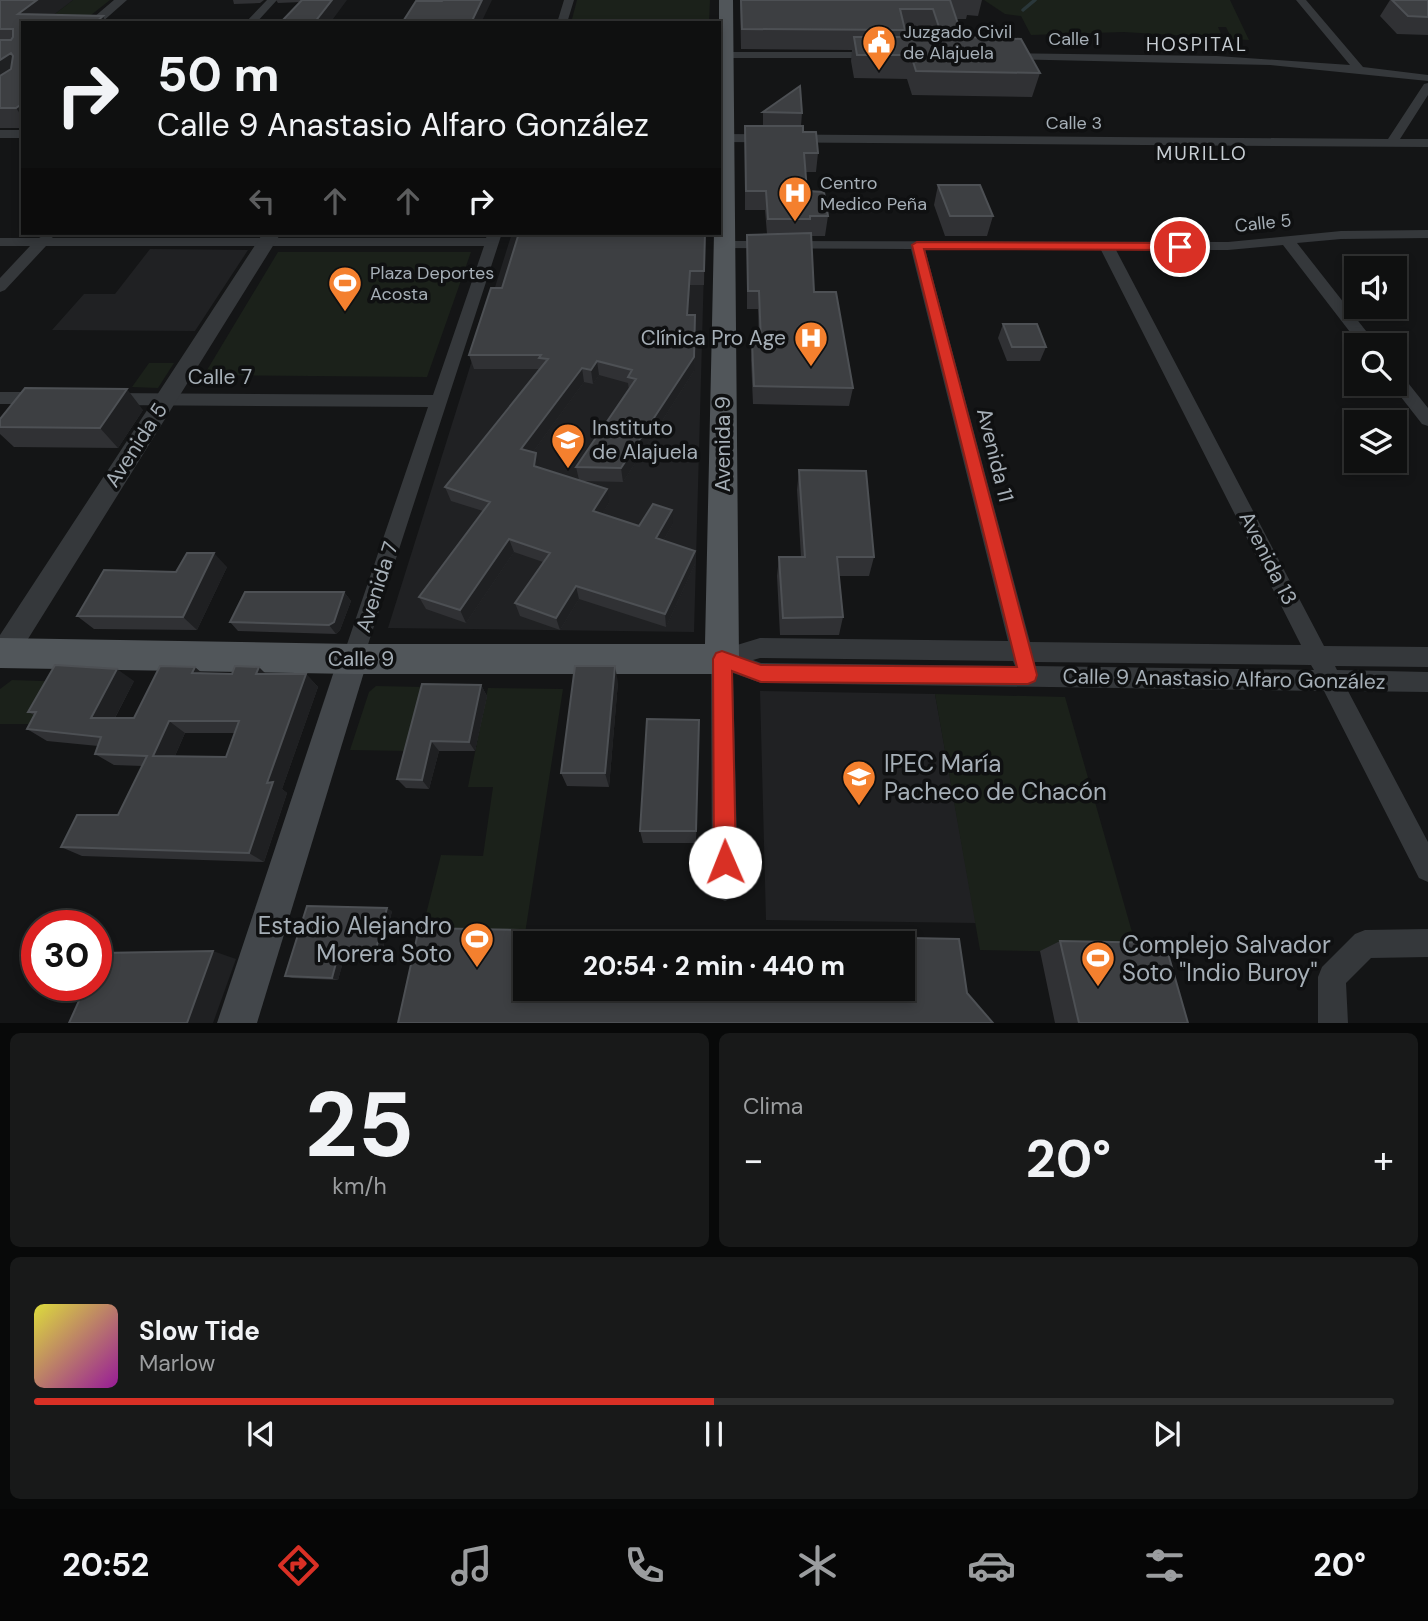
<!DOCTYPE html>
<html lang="es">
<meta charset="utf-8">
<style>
:root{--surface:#0f1010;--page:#181919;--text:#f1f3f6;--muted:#9b9d9f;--line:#2f3030;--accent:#d93025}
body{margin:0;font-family:"DM Sans",sans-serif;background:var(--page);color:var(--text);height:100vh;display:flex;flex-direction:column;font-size:26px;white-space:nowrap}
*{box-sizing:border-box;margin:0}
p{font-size:23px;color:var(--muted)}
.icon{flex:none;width:38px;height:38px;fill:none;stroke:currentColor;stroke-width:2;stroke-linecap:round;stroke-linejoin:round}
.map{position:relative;height:1023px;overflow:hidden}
.sheet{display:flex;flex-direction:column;gap:10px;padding:10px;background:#080909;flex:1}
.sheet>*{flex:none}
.top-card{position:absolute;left:21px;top:21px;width:700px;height:214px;border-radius:0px;box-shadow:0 4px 10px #0003,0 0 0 2px var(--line);background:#0f1010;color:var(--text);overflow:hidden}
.controls{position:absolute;left:1344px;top:256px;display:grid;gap:14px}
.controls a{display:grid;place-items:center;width:63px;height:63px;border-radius:0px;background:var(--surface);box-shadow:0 4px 10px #0003,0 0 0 2px var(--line);font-size:35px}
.speed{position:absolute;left:21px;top:910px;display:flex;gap:14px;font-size:35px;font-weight:700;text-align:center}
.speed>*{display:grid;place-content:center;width:91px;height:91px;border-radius:50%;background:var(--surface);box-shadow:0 4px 10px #0003,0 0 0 2px var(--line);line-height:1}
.speed .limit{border:10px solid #d22;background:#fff;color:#111}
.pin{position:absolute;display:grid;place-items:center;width:60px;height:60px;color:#fff;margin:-30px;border:4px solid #fff;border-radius:50%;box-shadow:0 2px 7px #0007}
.me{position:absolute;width:77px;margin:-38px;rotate:359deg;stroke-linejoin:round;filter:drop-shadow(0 0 5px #0008)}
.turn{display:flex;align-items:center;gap:24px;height:147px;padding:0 21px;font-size:32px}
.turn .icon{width:91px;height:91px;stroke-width:2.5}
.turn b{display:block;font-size:49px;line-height:60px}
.lanes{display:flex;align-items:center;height:66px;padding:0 21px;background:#0003;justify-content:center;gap:35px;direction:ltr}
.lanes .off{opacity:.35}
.big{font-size:52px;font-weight:700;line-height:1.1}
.sheet .card{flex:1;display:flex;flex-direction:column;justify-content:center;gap:10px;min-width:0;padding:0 24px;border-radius:10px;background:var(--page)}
.sheet .dial{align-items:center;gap:0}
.dial b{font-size:91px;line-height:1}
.song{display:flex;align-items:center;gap:21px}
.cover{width:84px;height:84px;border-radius:10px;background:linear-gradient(135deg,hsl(60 70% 55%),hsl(300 70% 35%))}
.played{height:7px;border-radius:4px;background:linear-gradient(90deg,var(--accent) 50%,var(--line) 50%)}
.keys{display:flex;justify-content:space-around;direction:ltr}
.heat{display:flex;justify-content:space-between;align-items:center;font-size:38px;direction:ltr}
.sheet .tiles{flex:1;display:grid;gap:10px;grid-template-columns:1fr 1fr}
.card:last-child{grid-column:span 2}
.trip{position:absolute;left:513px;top:931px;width:402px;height:70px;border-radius:0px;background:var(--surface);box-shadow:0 4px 10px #0003,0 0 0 2px var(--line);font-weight:700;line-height:70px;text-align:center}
.menu{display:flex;height:112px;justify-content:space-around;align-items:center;background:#060606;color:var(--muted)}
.menu .icon{width:49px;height:49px}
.menu .active{color:var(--accent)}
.menu b{font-size:32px;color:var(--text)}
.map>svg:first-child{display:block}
.built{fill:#202123}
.green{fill:#1b211a}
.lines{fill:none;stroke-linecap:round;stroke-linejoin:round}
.stream{stroke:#2a373a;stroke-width:3.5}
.minor{fill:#35383b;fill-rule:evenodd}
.tertiary{fill:#35383b;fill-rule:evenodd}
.secondary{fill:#43474b;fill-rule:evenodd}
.primary{fill:#51565a;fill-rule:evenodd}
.wall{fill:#303134;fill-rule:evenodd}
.shaded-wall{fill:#1f2022}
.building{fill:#3d3f42;stroke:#4d5054;stroke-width:2;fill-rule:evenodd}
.route{fill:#d93025;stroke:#8d1f18;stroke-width:2}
.labels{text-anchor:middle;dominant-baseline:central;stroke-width:7;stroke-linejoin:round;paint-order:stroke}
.far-poi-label{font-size:18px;fill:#a6afb7;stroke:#0f1011;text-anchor:start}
.far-street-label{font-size:18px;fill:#a6afb7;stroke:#0f1011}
.far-neighbourhood-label{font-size:19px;letter-spacing:2px;fill:#c7cdd3;stroke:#0f1011}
.poi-label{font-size:21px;fill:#a6afb7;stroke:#0f1011;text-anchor:end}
.street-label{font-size:21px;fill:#a6afb7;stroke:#0f1011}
.near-poi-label{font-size:24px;fill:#a6afb7;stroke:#0f1011;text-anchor:start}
</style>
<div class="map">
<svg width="1428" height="1023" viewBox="0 0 1428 1023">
<rect width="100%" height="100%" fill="#141516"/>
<path class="built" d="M512,233H705L694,632L388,628Z
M150,249L248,250L195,331L52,330L84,294H115Z
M760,691L935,694L976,923L766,920Z"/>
<path class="green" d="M73,0H110L81,23H43Z
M577,0H710L709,23H571Z
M984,0H1230L1249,40L1232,39L1226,27H1218L1223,38L1124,32L1031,35L1021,16L1005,14Z
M278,252H471L427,377L204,375Z
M149,363H174L158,388L132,387Z
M12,680L71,682L48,724H0V689Z
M376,686L424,687L408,751L350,750L369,692Z
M488,688L563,689L524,940L525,989H903L971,1023H419L421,934L441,855L483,856L493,787H468Z
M935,694L1065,697L1138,953L980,950Z"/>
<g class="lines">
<path class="stream" d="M1023,10L1035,0"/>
<path class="minor" d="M267,0H277L256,23H245Z
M564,0H574L567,23H557Z
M1296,0H1306L1363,67L1428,75V81L1270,65L1006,59L1001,56L1006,53L1217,56L1350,65Z
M719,52H878L883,55L878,58H719Z
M1428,83V95L1400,139H1428V147L719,142V134L1388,139L1424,84Z
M0,130H23V138H0Z
M1428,230V238L1341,239L1297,243L1377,345H1360L1283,245L1228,250H1116L1324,646L1428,647V667L1335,666L1337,670L1428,672V692L1348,691L1428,842V882L1419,878L1324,691L761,683L733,673L738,888L734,897L725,901L716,897L712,888L711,659L714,652L760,638L1008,641L911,249L724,248L717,244L719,241L1228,242L1341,231ZM925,249L1101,250L1301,645L1030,642ZM760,658L1013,661L1015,666L761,663L753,660ZM1035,662L1311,665L1314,670L1033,666Z
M47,233L53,238H486L488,233H502L361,666L353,669L345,666L342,659L428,407L108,405L99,399L108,393L433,395L484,246H46L5,290L0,292V278L30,246H0V238H39Z
M1395,372L1401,374L1428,408V426L1422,424L1390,383H1395Z
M0,392H43L52,398L43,404H0Z
M1428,929V957L1371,958L1346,983L1348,1023H1318V977L1322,967L1355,934L1365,930Z"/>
<path class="tertiary" d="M114,0H127L101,23H87Z
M263,233H281L13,663L0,666V635Z"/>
<path class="secondary" d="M353,645L364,649L368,659L257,1023H217L338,659L342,649Z"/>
<path class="primary" d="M719,0H733L739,659L734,670L722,674H353L0,668V638L353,644H705L714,233H719Z"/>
</g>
<path class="wall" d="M0,0L53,15L103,16L106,23H23V128H0Z
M233,0H264L260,3L234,4Z
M276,0H347L278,3Z
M740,0H982L978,16L967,15L966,19H956L960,30L958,37L1040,73L1032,97L912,95L907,79L854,78L851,61L852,50L741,49ZM905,29H929L932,37H904Z
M1390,0H1428V35L1397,34L1380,16Z
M763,112L802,113L801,126L803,132L818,153L816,172H805L807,191L828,216L825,236H811L814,292L853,388L849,406L753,404L751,360L752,342H759L758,309H747V235L767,234L765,210H745V126H763Z
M938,185L993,216L987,236H945L934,205Z
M464,233H486L484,235H465Z
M519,233H705L704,285H690L688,315H695L694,371L623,482L582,481L609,503L602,514L639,526L673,524L663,541L695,551V564L666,627L579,599L560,630L520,616L515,603L543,562L514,552L466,623L426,609L419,597L483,511L451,501L445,487L539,369H474L469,355L502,288ZM599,375L628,383L629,390L576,467L579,480L539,468L533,452L584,382L593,384Z
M1003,324L1046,347L1040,361H1007L998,338Z
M143,410L118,448L14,447L0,434V419Z
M799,470L874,557L869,576H839L843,617L839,635H780L777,576L779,557H801L797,490Z
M227,567L197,630L94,629L77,616L176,572Z
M344,592L351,601L340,630L336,634L238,631L230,622Z
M202,673L306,674L318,687L282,789L287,793L264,862L82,856L61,847L118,815L142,766L114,765L95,754L98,746L47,741L27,729L34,715L28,712L134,681L115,718H134ZM185,733H235L226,757L175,756Z
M618,682L609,787L567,786L561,773Z
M481,685L487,696L475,751H439L429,789L406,788L397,779Z
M699,736L696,843H643L640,831Z
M392,911L382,952L346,951L338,980L292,978L285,976Z
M1060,941L1188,1023H1055L1040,951Z"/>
<path class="shaded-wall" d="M37,0H73L43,23L18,14Z
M332,0H347L330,23H314Z
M482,0H492L481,23H471Z
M103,16L106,23H95Z
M11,53L23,72L0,88V60Z
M23,103V118L16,108Z
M690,271V285L687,329V315Z
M695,315L694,371L623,482L621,468Z
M597,361L599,375L593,384L591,370Z
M582,368L584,382L525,463L521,449Z
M127,389L143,410L118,448L100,428Z
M536,453L540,467L534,466Z
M607,489L609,503L596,524L593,511Z
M672,510L673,524L657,551L656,538Z
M509,539L514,552L466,623L460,610Z
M695,551V564L666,627L665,614Z
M214,553L227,567L197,630L183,617Z
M576,586L579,599L560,630L556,618Z
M344,592L351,601L340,630L336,634L329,625Z
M615,666L618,682L609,787L605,773Z
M195,667L210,680L192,673Z
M259,667L272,680L256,674Z
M117,669L134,681L109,729L91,718Z
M306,674L318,687L282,789L287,793L264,862L249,853L267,783Z
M481,685L487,696L475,751L469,742Z
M699,720V736L696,843V831Z
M169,721L185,733L170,767L153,756Z
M431,741L439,751L429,789L422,780Z
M387,908L392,911L382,952L376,949Z
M340,948L346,951L338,980L332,978Z
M213,951L236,959L213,1023H187Z"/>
<path class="building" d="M0,0H37L18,14L103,16L95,23H23V103L16,108H0V76L11,69L13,56L11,53L0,60V40H11L13,37V29H0Z
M302,0H332L314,23H280Z
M443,0H482L471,23H402L416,1H442Z
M741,0H950L960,30H940L933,9H900L905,30L742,29Z
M1392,0H1428V17L1408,16Z
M854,37H964L1021,39L1040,73L916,71L911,55H857Z
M800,86L802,113L763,112Z
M745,126H803V132H816L818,153H804L807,191L824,192L828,216H810V219H768L766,191H746Z
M938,185H980L993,216H950Z
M519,233H705L704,271H690L687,315H695L694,357L621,468L576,467L636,379L628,377L632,370L597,361L591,370L582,368L521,449L536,453L534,466L607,489L593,511L639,526L653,504L672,510L656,538L695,551L665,614L576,586L556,618L515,603L550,553L509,539L460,610L419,597L490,502L445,487L548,359L539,358L541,355H469L491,288H502Z
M811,233L814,292H836L853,388L754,386L752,342H761L759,291H748L747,235Z
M1003,324H1037L1046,347H1012Z
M25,388L127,389L100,428L0,427V419Z
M799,470L866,471L874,557H837L843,617L783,618L779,557H805Z
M187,553H214L183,617L77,616L104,570L176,572Z
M245,592H344L334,622L329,625L230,622Z
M55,665L117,669L91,718H134L160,666L195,667L192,673L232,674L235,666L259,667L256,674H306L267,783L273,782L249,853L61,847L77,815H118L147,756L95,754L101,737L27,729L36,712H28ZM169,721H239L226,757L153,756Z
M575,666H615L605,773H561Z
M422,684L481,685L469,742L431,741L422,780L397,779Z
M647,719L699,720L696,831H640Z
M307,906L387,908L376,949L340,948L332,978L285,976Z
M419,928L959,939L967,993L993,1023H398ZM525,943H903V989H525Z
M1060,941L1165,943L1188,1023H1079Z
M213,951L187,1023H69L86,985H96V962L100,953Z"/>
<path class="route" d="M917,242L1180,243L1186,247L1180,250L924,249L1037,675L1035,681L1028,684L761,682L732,671L736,862L733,870L725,873L718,870L714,862L713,659L716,653L722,651L761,665L1017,667L912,245Z"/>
<defs>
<g id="civic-pin" transform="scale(1.75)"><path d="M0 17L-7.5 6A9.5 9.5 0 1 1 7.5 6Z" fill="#f4802e" stroke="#0f1011"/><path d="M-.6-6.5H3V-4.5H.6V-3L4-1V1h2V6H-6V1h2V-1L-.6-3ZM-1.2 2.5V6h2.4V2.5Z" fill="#fff"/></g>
<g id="hospital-pin" transform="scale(1.75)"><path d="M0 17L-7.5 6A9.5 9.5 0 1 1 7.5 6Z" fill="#f4802e" stroke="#0f1011"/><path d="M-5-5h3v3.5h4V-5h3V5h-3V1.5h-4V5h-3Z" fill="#fff"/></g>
<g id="stadium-pin" transform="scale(1.75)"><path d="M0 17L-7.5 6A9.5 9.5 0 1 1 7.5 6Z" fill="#f4802e" stroke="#0f1011"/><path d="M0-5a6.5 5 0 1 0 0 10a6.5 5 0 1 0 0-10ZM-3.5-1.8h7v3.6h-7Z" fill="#fff"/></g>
<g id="school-pin" transform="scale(1.75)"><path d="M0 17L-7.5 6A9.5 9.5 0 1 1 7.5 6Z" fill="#f4802e" stroke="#0f1011"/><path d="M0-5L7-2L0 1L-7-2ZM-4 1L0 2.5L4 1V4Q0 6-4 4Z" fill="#fff"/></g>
</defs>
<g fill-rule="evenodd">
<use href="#civic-pin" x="879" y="42"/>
<use href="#hospital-pin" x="795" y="193"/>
<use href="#stadium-pin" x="345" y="283"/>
<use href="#hospital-pin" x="811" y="338"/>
<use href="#school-pin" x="568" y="440"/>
<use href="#school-pin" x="859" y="777"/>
<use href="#stadium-pin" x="477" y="939"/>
<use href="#stadium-pin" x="1098" y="958"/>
</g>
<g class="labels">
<g class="far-poi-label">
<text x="903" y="32">Juzgado Civil<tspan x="903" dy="21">de Alajuela</tspan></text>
<text x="820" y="183">Centro<tspan x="820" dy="21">Medico Peña</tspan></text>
<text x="370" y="273">Plaza Deportes<tspan x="370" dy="21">Acosta</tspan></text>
</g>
<g class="far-street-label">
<text x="1074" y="39">Calle 1</text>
<text x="1074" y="123">Calle 3</text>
<text transform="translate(1263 223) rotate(-6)">Calle 5</text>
</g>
<g class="far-neighbourhood-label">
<text x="1197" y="44">HOSPITAL</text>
<text x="1202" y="153">MURILLO</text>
</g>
<g class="poi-label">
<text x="786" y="338">Clínica Pro Age</text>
<text x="592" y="428" text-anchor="start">Instituto<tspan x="592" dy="24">de Alajuela</tspan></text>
</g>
<g class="street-label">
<text x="220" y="377">Calle 7</text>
<text transform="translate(723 444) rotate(-90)">Avenida 9</text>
<text transform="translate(136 445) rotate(-57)">Avenida 5</text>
<text transform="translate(995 455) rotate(76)">Avenida 11</text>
<text transform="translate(1268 558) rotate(63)">Avenida 13</text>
<text transform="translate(377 587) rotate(-72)">Avenida 7</text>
<text x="361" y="659">Calle 9</text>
<text transform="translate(1224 679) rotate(1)">Calle 9 Anastasio Alfaro González</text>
</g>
<g class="near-poi-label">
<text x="884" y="763">IPEC María<tspan x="884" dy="28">Pacheco de Chacón</tspan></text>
<text x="452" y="925" text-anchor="end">Estadio Alejandro<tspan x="452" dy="28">Morera Soto</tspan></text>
<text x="1122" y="944">Complejo Salvador<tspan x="1122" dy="28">Soto "Indio Buroy"</tspan></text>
</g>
</g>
</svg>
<div class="controls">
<a><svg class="icon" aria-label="sound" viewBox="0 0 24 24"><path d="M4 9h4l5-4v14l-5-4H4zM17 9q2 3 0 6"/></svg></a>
<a><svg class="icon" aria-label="search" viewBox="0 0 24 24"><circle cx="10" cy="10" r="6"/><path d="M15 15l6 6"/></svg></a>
<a><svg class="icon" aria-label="layers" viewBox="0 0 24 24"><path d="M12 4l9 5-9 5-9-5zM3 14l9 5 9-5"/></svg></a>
</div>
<div class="speed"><div class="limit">30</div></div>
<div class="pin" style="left:1180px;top:247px;background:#d93025"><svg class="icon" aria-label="arrive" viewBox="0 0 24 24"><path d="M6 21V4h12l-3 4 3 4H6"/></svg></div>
<svg class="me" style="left:725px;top:862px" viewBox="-20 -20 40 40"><circle r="19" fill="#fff"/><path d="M0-13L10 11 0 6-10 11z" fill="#d93025"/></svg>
<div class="trip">20:54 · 2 min · 440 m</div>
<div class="top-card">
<div class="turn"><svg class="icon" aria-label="right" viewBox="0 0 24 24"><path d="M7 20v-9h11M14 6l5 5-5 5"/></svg><div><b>50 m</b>Calle 9 Anastasio Alfaro González</div></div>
<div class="lanes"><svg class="icon off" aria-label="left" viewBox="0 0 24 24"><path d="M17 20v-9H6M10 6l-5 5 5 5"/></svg><svg class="icon off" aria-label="ahead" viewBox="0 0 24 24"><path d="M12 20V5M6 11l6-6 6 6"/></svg><svg class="icon off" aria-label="ahead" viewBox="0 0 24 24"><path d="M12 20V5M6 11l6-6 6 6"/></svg><svg class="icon" aria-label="right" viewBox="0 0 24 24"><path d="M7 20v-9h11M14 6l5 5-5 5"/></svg></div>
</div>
</div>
<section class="sheet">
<div class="tiles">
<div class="card dial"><b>25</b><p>km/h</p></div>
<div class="card"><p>Clima</p>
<div class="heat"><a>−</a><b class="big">20°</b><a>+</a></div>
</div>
<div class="card">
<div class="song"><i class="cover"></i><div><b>Slow Tide</b><p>Marlow</p></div></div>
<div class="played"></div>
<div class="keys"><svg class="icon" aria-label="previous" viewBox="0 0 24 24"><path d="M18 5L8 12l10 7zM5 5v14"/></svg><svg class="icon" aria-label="pause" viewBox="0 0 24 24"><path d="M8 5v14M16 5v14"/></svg><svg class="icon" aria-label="next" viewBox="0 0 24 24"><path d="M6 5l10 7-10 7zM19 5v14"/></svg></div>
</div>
</div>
</section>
<nav class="menu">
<b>20:52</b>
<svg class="icon active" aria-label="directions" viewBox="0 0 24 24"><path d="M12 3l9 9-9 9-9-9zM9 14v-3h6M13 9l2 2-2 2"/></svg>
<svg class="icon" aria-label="music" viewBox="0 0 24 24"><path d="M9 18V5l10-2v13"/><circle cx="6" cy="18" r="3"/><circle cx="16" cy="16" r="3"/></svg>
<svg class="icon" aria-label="phone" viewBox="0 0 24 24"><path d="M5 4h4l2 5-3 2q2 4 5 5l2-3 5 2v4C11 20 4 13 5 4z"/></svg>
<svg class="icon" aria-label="climate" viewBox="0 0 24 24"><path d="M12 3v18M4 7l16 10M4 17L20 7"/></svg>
<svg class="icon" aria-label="car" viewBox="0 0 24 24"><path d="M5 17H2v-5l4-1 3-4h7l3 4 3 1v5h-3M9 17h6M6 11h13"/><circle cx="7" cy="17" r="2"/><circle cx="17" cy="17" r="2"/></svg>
<svg class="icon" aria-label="filters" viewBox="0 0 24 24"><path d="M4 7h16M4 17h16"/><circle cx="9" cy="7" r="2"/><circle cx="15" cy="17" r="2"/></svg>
<b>20°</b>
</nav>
